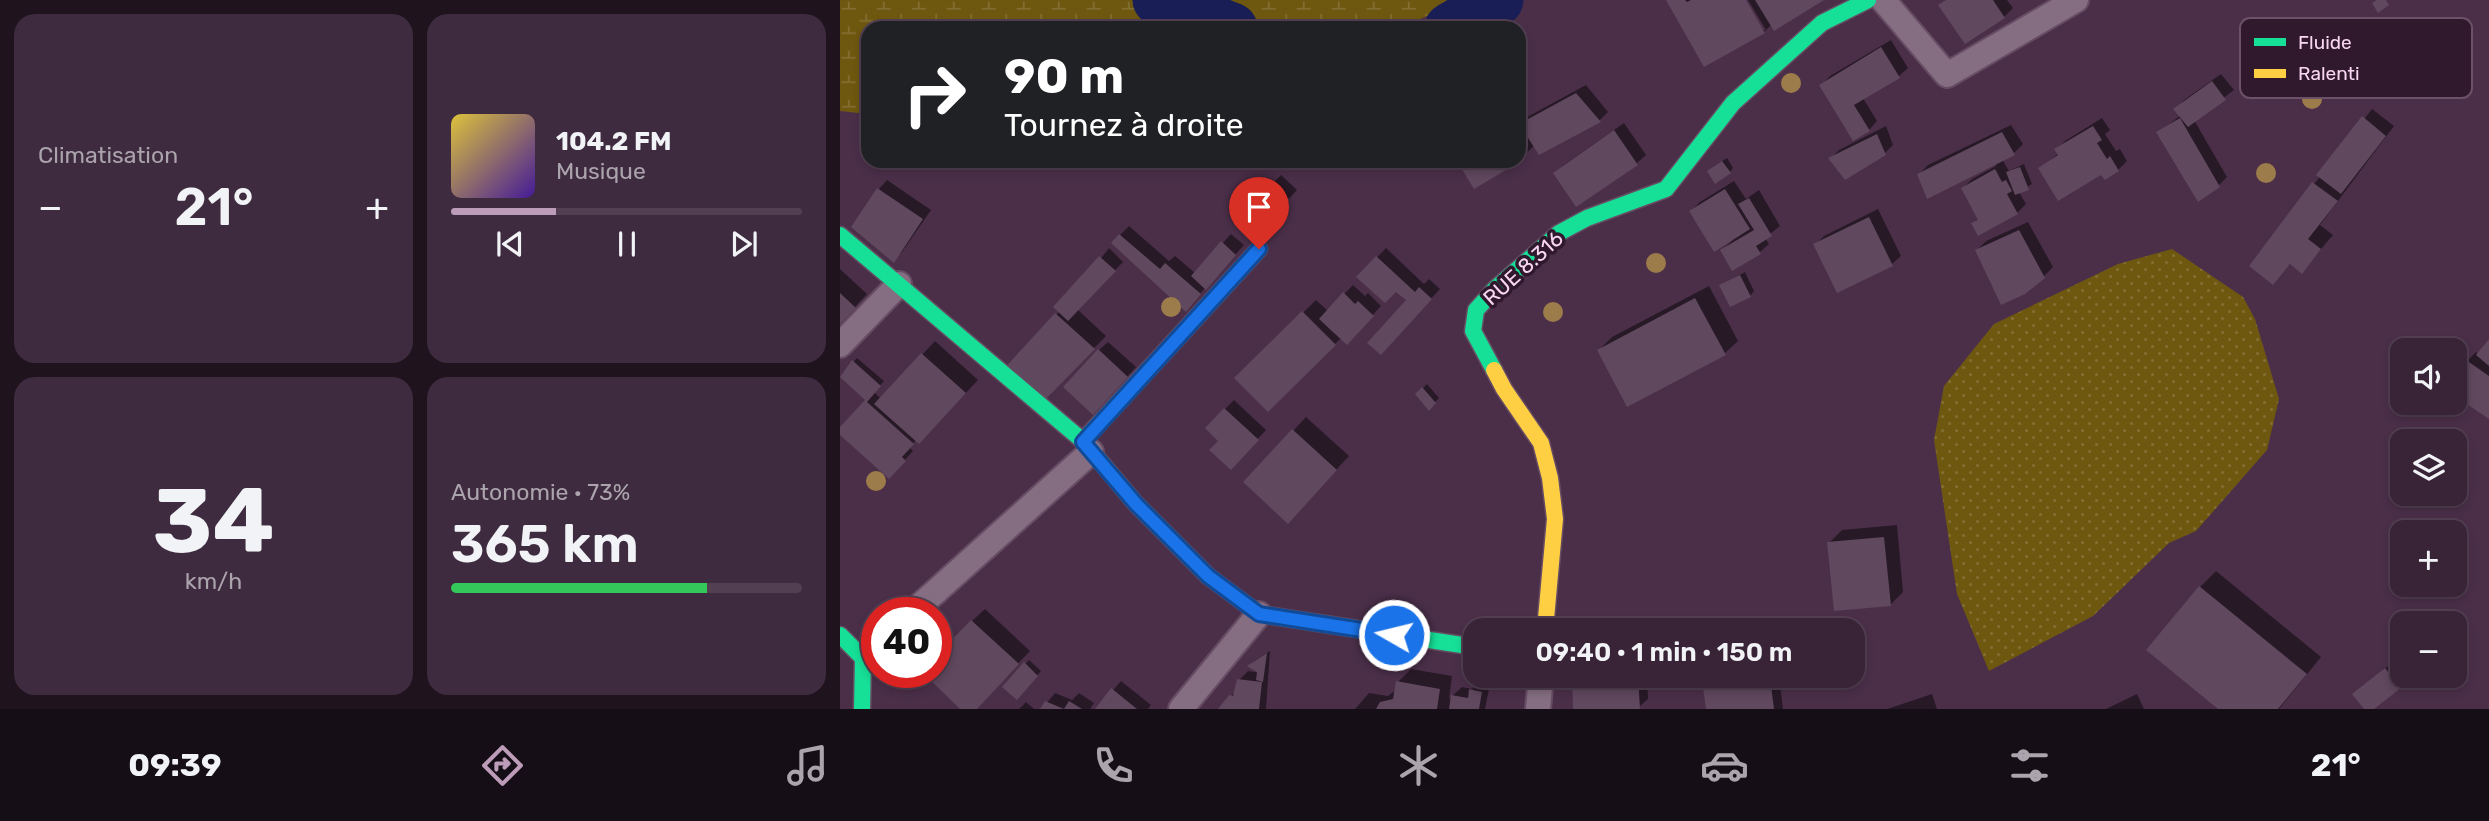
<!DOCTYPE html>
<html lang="fr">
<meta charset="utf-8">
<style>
:root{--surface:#382337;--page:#3f2b3f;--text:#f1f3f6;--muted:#aba4ad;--line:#524052;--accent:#bc9cb8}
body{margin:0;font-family:Rubik,sans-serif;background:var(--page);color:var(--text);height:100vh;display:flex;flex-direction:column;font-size:26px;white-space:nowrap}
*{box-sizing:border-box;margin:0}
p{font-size:23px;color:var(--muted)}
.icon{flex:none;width:38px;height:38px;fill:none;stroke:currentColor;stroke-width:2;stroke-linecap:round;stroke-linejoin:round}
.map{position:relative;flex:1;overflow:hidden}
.sheet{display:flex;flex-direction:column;gap:14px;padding:14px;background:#1f131e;width:840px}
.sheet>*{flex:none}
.banner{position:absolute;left:21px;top:21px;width:665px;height:147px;border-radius:21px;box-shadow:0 4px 10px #0003,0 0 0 2px var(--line);background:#202124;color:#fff;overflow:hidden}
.fabs{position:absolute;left:1550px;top:338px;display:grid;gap:14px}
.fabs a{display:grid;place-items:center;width:77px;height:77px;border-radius:14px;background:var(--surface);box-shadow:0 4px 10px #0003,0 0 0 2px var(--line);font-size:35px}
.speed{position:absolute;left:21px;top:597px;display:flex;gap:14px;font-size:35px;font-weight:700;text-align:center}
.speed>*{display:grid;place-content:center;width:91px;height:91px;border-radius:50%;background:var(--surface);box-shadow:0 4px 10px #0003,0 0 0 2px var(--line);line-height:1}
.speed .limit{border:10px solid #d22;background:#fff;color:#111}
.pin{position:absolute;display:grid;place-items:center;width:60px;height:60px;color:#fff;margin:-72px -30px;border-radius:50% 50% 50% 0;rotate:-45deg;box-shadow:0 0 7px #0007}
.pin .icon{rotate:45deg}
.me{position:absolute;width:77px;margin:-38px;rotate:278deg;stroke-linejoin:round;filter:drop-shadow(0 0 5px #0008)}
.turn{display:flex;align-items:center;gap:24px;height:147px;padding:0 28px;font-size:32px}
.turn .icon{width:91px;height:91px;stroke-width:2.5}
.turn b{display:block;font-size:49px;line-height:60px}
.big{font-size:52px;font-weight:600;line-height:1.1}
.sheet .widget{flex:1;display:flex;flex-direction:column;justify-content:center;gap:10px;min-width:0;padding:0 24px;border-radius:21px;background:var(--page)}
.sheet .dial{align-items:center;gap:0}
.dial b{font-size:91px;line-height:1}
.song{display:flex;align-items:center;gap:21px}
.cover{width:84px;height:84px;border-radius:10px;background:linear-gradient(135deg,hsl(50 70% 55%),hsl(260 70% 35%))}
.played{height:7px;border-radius:4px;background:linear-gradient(90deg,var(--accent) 30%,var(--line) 30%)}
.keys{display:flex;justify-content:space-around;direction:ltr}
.heat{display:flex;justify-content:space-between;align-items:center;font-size:38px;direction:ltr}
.charge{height:10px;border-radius:5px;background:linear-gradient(90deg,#34c759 73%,var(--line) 0)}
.sheet .tiles{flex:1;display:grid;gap:14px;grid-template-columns:repeat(2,1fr)}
.trip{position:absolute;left:623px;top:618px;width:402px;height:70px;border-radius:21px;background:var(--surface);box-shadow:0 4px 10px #0003,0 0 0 2px var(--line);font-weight:600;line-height:70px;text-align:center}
.dock{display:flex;height:112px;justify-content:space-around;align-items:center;background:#160e16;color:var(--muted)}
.dock .icon{width:49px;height:49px}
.dock .on{color:var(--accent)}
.dock b{font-size:32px;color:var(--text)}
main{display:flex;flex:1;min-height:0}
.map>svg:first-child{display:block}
.grass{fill:url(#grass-dots)}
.wetland{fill:url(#wetland-marsh)}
.shadow{fill:#0007}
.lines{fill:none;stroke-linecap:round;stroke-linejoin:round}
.river{stroke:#1a1e56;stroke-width:51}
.building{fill:#60485e}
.street-casing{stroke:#674d64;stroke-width:28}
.fast-casing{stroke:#674d64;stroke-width:19}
.slow-casing{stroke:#674d64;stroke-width:19}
.street{stroke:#856e82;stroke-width:24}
.fast{stroke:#16e098;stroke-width:16}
.slow{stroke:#ffcf43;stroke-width:16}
.tree{fill:#9c7c4a}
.route-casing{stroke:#114b97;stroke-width:18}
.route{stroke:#1a73e8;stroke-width:12}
.labels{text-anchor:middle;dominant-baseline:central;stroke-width:7;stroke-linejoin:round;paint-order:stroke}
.street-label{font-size:21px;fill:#f9d7f3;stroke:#30182d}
.key{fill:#30182d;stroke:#6c5168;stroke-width:2}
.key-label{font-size:19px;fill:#f9d7f3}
</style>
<main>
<section class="sheet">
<div class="tiles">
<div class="widget"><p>Climatisation</p>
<div class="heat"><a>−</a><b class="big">21°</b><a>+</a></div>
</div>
<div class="widget">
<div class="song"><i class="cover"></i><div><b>104.2 FM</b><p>Musique</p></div></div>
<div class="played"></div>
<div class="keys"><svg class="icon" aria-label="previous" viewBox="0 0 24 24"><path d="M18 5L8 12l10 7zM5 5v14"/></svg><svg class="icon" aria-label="pause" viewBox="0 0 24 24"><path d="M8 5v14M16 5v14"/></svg><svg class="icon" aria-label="next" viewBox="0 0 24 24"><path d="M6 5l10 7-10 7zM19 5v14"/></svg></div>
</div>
<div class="widget dial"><b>34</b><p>km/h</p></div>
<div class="widget"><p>Autonomie · 73%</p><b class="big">365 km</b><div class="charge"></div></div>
</div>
</section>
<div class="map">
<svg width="1649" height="709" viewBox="0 0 1649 709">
<defs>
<pattern id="grass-dots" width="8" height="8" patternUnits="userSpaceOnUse" patternTransform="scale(1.75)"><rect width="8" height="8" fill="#6e570f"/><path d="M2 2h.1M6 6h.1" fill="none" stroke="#836e32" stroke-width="1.8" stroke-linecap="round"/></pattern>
<pattern id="wetland-marsh" width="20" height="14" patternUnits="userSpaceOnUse" patternTransform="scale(1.75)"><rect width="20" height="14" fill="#6e570f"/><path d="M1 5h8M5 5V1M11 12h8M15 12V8" fill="none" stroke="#836e32"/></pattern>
</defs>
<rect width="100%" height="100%" fill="#4b2f49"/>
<path class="grass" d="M1332,249L1403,297L1415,319L1439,399L1427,450L1356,531L1329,543L1253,616L1149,671L1117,594L1094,440L1104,386L1154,324L1278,264Z"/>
<path class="wetland" d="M0,0H623L560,28H28V114L0,111Z"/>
<path class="shadow" d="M828,0H904L922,30H926L908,0H980L932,24L924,32L864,65Z
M1106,0H1167L1173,8L1164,17L1125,42L1101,5Z
M1051,40L1068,68L1059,76L1023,98L1037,121L1029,130L982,85L990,76Z
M1381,74L1394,90L1354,120L1387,177L1378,186L1318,133L1341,115L1336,109L1344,100Z
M746,85L768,112L760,120L700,153L695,145L679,160V120L681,124L689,116Z
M1532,109L1554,126L1480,225L1493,235L1462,271L1451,263L1433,283L1411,266Z
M1262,118L1270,130L1265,134L1276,151L1280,149L1287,161L1278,170L1265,177L1262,172L1200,169L1219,153L1217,149L1225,141Z
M784,123L806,155L797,163L737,205L715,173L724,165Z
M1171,125L1183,144L1174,153L1162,159L1169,171L1184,164L1192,184L1179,192L1186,204L1177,213L1134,224L1139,219L1123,188L1132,179L1156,166L1155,163L1079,174L1088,165Z
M1046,126L1053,145L1045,153L990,159L999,150Z
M887,158L893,168L890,172L873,167Z
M441,175L457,190L428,222L432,184Z
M47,180L91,210L62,252L53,261L39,189Z
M894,181L906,199L919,190L940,226L925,238L929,244L920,252L893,269L882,250L893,240L851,211L860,202Z
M1038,209L1061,256L1052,264L998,291L975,245L984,236Z
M1188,222L1213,267L1204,276L1137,250L1146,241Z
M289,226L329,261L335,256L355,273L391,234L404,245L346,309L280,235Z
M269,248L283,262L237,309L266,336L199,404L163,372L220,311Z
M546,248L584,284L589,279L600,289L549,344L568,300L556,290L518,277Z
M0,269L27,294L0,323Z
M905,272L914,291L910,296L882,285Z
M513,285L525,296L528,293L541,306L507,343L501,338L428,410L396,378L476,300L488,311Z
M869,286L898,341L885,353L759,350L772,337Z
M95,341L138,380L92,429L76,440L69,447L73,451L49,477L0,433L28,400L1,376L17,358L44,381L34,392L41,399Z
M268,342L296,367L262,404L259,350Z
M1649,342V417L1627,361L1636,352L1638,354Z
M587,384L599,398L589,408L577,394Z
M394,400L426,430L391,468L381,441L367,427Z
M466,417L509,456L461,508L406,482Z
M1581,434L1592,441H1574Z
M1057,525L1063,592L1050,605L989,543L1002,530Z
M1376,571L1481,657L1439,709H1381L1360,587Z
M145,609L190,651L135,709H122L96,672L132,621Z
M430,651L426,709H380L396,691L399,680L408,671L421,673L413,662Z
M189,660L201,671L181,694L164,686Z
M1554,661L1563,672V676L1568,678L1532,709H1526L1514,694Z
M571,669L612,676L609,699L622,687L632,689L640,681L650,684L645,709H515L529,693L548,696L557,689L558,682Z
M733,676H807L808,699L799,707L735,709Z
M900,676H939L943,709H868L865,688L874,679Z
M281,681L311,705L308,709H257Z
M215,693L232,700L239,693L254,703L250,709H202Z
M1092,694L1097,709H1047Z
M1297,694L1304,709H1266Z
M186,702L194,709H179Z"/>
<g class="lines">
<path class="river" d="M318,0L392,28
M610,28L658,0"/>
</g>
<path class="building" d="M826,0H845L847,2L851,0H906L925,33L864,67Z
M915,0H984L934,31Z
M1106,0H1153L1165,18L1125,44L1098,5Z
M1537,0H1546L1549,5L1538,13L1532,3Z
M1041,47L1060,78L1014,105L1030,131L1013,141L979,85Z
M1372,81L1386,100L1348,127L1333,109Z
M736,93L761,122L699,155L679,124Z
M1522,116L1546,136L1501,194L1476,175Z
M1340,118L1380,187L1358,202L1316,132Z
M1253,126L1262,140L1257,143L1267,159L1270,156L1279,171L1265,180L1261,175L1218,201L1198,168L1218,155L1214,149Z
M774,130L798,165L736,207L713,173Z
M1162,132L1175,155L1087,199L1077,174Z
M1037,134L1046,155L1005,180L988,158Z
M679,153L683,160L634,189L617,161H679Z
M882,161L891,173L875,184L867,171Z
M1180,167L1189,190L1175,195L1166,172Z
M1155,169L1162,182L1166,180L1172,191L1167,194L1178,214L1138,236L1131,223L1138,220L1121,188Z
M1472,182L1498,201L1468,239L1481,249L1462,274L1450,264L1433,285L1409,266Z
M431,183L449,199L420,233L400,217Z
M37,188L83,219L54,263L11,227Z
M885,189L910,229L874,252L849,211Z
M909,198L932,236L916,246L921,254L892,271L880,250L914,230L898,204Z
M1029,217L1053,266L997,293L973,244Z
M1179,230L1205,278L1185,294L1161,305L1135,250Z
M279,234L320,269L325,263L361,294L346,312L271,243Z
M381,241L396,255L366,290L351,276Z
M259,256L276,271L228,321L213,307Z
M536,256L575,292L579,287L592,299L541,355L527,343L566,300L556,292L545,303L516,277Z
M900,275L911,297L890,307L879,285Z
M503,292L515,304L518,301L534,316L507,345L479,319Z
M0,293L16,308L0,324Z
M855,298L886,355L787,407L757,350Z
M462,311L496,345L428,412L394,378Z
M215,313L255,349L199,406L161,372Z
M1649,339V366L1636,355Z
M258,349L288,377L253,415L223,387Z
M81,353L126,393L79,444L34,404Z
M12,360L41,386L27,402L74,444L62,457L66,461L49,479L0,435V427L25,400L0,377Z
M1626,360L1649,376V419L1615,396V373Z
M582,387L596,403L589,411L575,394Z
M384,408L419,440L391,470L369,450L378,441L365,428Z
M452,429L497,470L448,524L403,482Z
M1563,454V491L1548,476Z
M1044,537L1051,606L994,611L987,542Z
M1359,586L1467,674L1438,709H1378L1306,650Z
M131,620L179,664L137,709H120L82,672H96V656Z
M427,653L423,682L416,680L417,672L407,666Z
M184,662L198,676L177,700L162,687Z
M1545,668L1561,688L1534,709H1524L1512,694Z
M732,676H798L800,709H733Z
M930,678L934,709H866L863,687Z
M397,679L422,682L419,709H378L389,695L393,696Z
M556,681L600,689L597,709H536L540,702L553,699Z
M271,688L297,709H255Z
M629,689L642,692L639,709H609L611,695L628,698Z
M205,701L224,709L229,701L242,709H200Z"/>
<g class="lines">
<g class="street-casing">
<path id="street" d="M1043,0L1107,75L1236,0
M0,345L59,284
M73,612L251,452
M341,709L419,614
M698,709L701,676"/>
</g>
<g class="fast-casing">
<path id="fast" d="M0,235L243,441L296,504L368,576L419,614L635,647
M654,370L633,331L636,310L656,288L719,233L747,218L826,189L893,103L982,23L1028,0
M0,635L23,658L22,709"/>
</g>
<g class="slow-casing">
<path id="slow" d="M654,370L664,389L701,443L710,478L715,519L705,630
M243,441L419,249"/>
</g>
<use href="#street" class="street"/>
<use href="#fast" class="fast"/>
<use href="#slow" class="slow"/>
</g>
<g class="tree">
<circle cx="951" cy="83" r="10"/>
<circle cx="1472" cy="99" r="10"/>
<circle cx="1426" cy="173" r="10"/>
<circle cx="816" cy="263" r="10"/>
<circle cx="331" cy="307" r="10"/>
<circle cx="713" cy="312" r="10"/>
<circle cx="36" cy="481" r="10"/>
</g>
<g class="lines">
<g class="route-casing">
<path id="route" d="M419,249L243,442L296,504L368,576L419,614L554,635"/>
</g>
<use href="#route" class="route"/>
</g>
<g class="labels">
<g class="street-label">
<text transform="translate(683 268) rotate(-42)">RUE 8.316</text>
</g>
</g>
<rect x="1400" y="18" width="232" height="80" rx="10" class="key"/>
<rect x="1414" y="38" width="32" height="8" fill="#16e098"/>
<rect x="1414" y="69" width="32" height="9" fill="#ffcf43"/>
<g class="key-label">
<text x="1458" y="49">Fluide</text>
<text x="1458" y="80">Ralenti</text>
</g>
</svg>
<div class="fabs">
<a><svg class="icon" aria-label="sound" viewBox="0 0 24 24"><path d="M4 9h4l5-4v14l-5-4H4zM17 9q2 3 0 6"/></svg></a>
<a><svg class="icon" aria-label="layers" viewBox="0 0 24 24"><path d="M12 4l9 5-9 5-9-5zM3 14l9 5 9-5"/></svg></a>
<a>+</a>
<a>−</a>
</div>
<div class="speed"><div class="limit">40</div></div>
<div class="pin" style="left:419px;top:249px;background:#d93025"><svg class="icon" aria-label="arrive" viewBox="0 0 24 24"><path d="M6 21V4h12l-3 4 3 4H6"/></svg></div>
<svg class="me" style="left:554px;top:635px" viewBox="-20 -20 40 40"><circle r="17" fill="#1a73e8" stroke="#fff" stroke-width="3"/><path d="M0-11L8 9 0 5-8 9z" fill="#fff"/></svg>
<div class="trip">09:40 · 1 min · 150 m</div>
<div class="banner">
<div class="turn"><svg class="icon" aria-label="right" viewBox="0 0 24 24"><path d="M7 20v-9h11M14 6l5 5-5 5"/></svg><div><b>90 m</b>Tournez à droite</div></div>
</div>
</div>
</main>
<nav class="dock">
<b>09:39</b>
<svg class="icon on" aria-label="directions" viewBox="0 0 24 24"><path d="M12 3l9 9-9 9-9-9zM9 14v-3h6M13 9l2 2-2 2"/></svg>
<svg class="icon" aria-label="music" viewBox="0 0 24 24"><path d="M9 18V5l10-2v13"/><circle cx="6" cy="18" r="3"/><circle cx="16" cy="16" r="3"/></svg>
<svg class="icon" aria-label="phone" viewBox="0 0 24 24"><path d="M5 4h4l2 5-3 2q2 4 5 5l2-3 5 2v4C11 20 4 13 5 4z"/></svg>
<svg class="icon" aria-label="climate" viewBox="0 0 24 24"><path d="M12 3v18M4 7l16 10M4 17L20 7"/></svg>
<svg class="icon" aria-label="car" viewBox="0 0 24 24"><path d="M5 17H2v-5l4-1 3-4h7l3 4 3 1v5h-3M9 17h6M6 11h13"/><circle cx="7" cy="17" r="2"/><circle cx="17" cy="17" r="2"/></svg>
<svg class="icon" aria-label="filters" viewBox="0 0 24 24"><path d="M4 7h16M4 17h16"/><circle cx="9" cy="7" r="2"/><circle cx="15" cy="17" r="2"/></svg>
<b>21°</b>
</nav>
